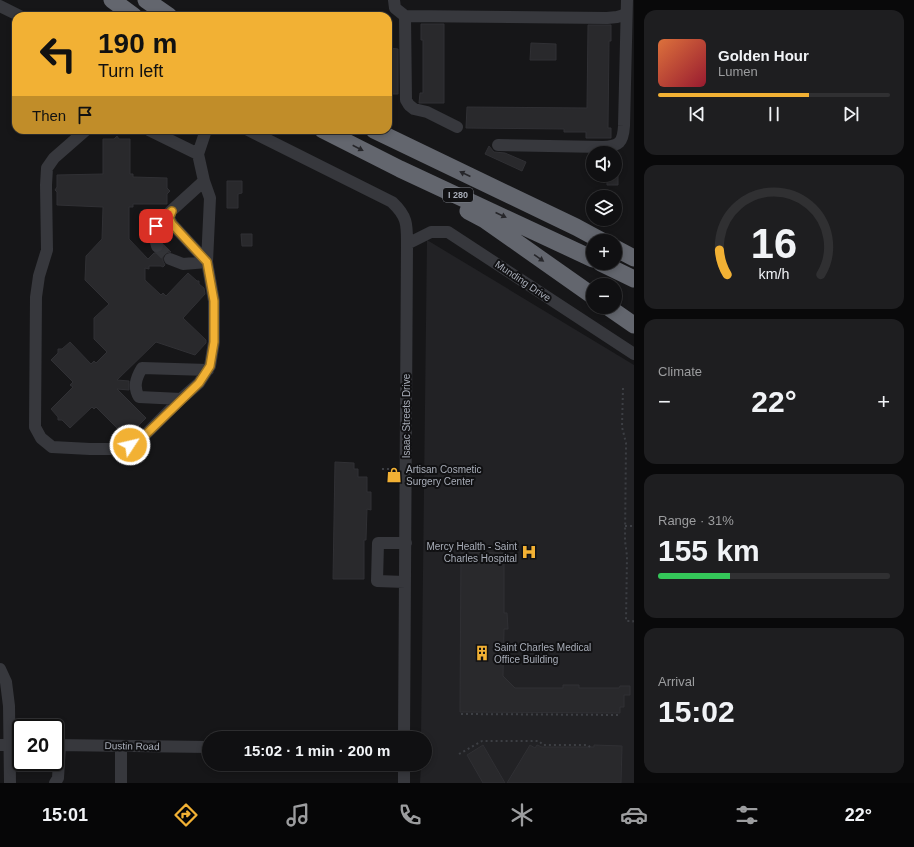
<!DOCTYPE html>
<meta charset="utf-8">
<style>
:root{--surface:#101012;--page:#1e1e20;--text:#f1f3f6;--muted:#9c9d9f;--line:#303032;--accent:#f2b134}
body{margin:0;font-family:Helvetica,sans-serif;background:var(--page);color:var(--text);height:100vh;display:flex;flex-direction:column;font-size:15px;white-space:nowrap}
*{box-sizing:border-box;margin:0}
p{font-size:13px;color:var(--muted)}
.icon{flex:none;width:22px;height:22px;fill:none;stroke:currentColor;stroke-width:2;stroke-linecap:round;stroke-linejoin:round}
.map{position:relative;flex:1;overflow:hidden}
.side{display:flex;flex-direction:column;gap:10px;padding:10px;background:#09090a;width:280px}
.side>*{flex:none}
.banner{position:absolute;left:12px;top:12px;width:380px;height:122px;border-radius:12px;box-shadow:0 2px 6px #0003,0 0 0 1px var(--line);background:#f2b134;color:#111;overflow:hidden}
.buttons{position:absolute;left:586px;top:146px;display:grid;gap:8px}
.buttons a{display:grid;place-items:center;width:36px;height:36px;border-radius:50%;background:var(--surface);box-shadow:0 2px 6px #0003,0 0 0 1px var(--line);font-size:20px}
.speed{position:absolute;left:12px;top:719px;display:flex;gap:8px;font-size:20px;font-weight:700;text-align:center}
.speed>*{display:grid;place-content:center;width:52px;height:52px;border-radius:50%;background:var(--surface);box-shadow:0 2px 6px #0003,0 0 0 1px var(--line);line-height:1}
.speed .limit{border:2px solid #111;border-radius:6px;background:#fff;color:#111}
.pin{position:absolute;display:grid;place-items:center;width:34px;height:34px;color:#fff;margin:-17px;border-radius:8px;box-shadow:0 2px 6px #0006}
.me{position:absolute;width:44px;margin:-22px;rotate:55deg;stroke-linejoin:round;filter:drop-shadow(0 0 3px #0008)}
.turn{display:flex;align-items:center;gap:14px;height:84px;padding:0 20px;font-size:18px}
.turn .icon{width:52px;height:52px;stroke-width:2.5}
.turn b{display:block;font-size:28px;line-height:34px}
.then{display:flex;align-items:center;height:38px;padding:0 20px;background:#0003;gap:8px;font-size:15px}
.big{font-size:30px;font-weight:600;line-height:1.1}
.side .widget{flex:1;display:flex;flex-direction:column;justify-content:center;gap:6px;min-width:0;padding:0 14px;border-radius:12px;background:var(--page)}
.side .dial{align-items:center;gap:0}
.dial svg{height:104px;overflow:visible;fill:none;stroke:var(--line);stroke-width:7;stroke-linecap:round;text-anchor:middle}
.dial text{fill:var(--text);stroke:none}
.song{display:flex;align-items:center;gap:12px}
.cover{width:48px;height:48px;border-radius:6px;background:linear-gradient(135deg,hsl(20 70% 55%),hsl(350 70% 35%))}
.played{height:4px;border-radius:2px;background:linear-gradient(90deg,var(--accent) 65%,var(--line) 65%)}
.keys{display:flex;justify-content:space-around;direction:ltr}
.heat{display:flex;justify-content:space-between;align-items:center;font-size:22px;direction:ltr}
.charge{height:6px;border-radius:3px;background:linear-gradient(90deg,#34c759 31%,var(--line) 0)}
.trip{position:absolute;left:202px;top:731px;width:230px;height:40px;border-radius:20px;background:var(--surface);box-shadow:0 2px 6px #0003,0 0 0 1px var(--line);font-weight:600;line-height:40px;text-align:center}
.menu{display:flex;height:64px;justify-content:space-around;align-items:center;background:#060607;color:var(--muted)}
.menu .icon{width:28px;height:28px}
.menu .on{color:var(--accent)}
.menu b{font-size:18px;color:var(--text)}
main{display:flex;flex:1;min-height:0}
.map>svg:first-child{display:block}
.built{fill:#222225}
.building{fill:#29292c;stroke:#303034}
.lines{fill:none;stroke-linecap:round;stroke-linejoin:round}
.minor-tunnel{stroke:#333438;stroke-width:12;stroke-dasharray:12 6;stroke-linecap:butt}
.path{stroke:#3d3f44;stroke-width:2;stroke-dasharray:2 3;stroke-linecap:butt}
.minor{stroke:#37383d;stroke-width:12}
.highway{stroke:#63666e;stroke-width:17}
.oneway{fill:#26262a}
.route-casing{stroke:#9d7322;stroke-width:10}
.route{stroke:#f2b134;stroke-width:7}
.labels{text-anchor:middle;dominant-baseline:central;stroke-width:4;stroke-linejoin:round;paint-order:stroke}
.shield{fill:#111113;stroke:#7b7e86;stroke-width:1}
.shield-label{font-size:9px;font-weight:bold;fill:#a8adb8}
.street-label{font-size:10px;fill:#a8adb8;stroke:#111113}
.poi-label{font-size:10px;fill:#a8adb8;stroke:#111113;text-anchor:start}
</style>
<main>
<div class="map">
<svg width="634" height="783" viewBox="0 0 634 783">
<rect width="100%" height="100%" fill="#161618"/>
<path class="built" d="M427,240L634,365V783H420L421,764H425V738H421Z"/>
<path class="building" d="M421,24H444V103H419L420,93H423V40H421Z
M588,25H611V41H609L608,128H611V138H586V132H564V129L466,128L467,107L587,108Z
M531,43L556,44V60H530Z
M390,48L398,49V94H389Z
M117,136L119,139H130V174H133V177L167,178V188L170,191L167,194V204H133V207H129V239L148,259L154,253H158L162,252L164,245L171,252L166,253L163,256V261L165,265L163,267L161,266H149V269L145,268V280L161,295L163,293L166,296L188,273L197,281H199V284L204,288L205,294L183,318L206,340V343L195,355L156,342L117,380L129,381V390L117,389L146,418L138,426V429H134L126,437L96,407L94,409L92,407L70,428L62,420H58V417L51,409L73,387L70,385L73,382L51,360L58,353V349H62L70,342L91,364L94,361L96,363L107,352L94,339V318L109,304L85,280L86,256L102,239L103,207L57,205V192L55,190L57,187V175L103,174V139H114Z
M489,146L494,152L505,153L526,162L522,171L485,154Z
M607,175H618V185H607Z
M227,181H242V193L238,194V208H227Z
M241,234H252V246H242Z
M335,462L354,463V469H358V477H367V492H371V510L367,509L366,540H364V579H333Z
M461,552L504,553V613H507L508,629H504L503,676L515,688H563V685H579V688H619L620,686H630V695H624V707H620V713L460,712Z
M483,745L505,783H483L467,755Z
M530,745L535,748L537,745L542,747H594V745L622,746L621,783H507Z"/>
<g class="lines">
<path class="minor-tunnel" d="M157,246L170,259"/>
<path class="path" d="M623,388L622,427L626,443L625,541L627,556L626,621H633L634,623
M382,469H396
M416,470H433
M625,526H634
M461,714L620,715
M459,754L482,741H539L543,745H588L590,747"/>
<path class="minor" d="M394,0L395,8L405,16L607,18L617,17L624,15L626,12
M0,6L20,16
M405,16L406,100L409,105L414,109L427,112L457,127
M86,130L54,158L47,168L46,185L47,250L39,276L36,297L35,427L41,438L52,447L90,449H122L138,442L181,399
M149,130L198,154
M206,130L198,154L204,181L210,198L207,262L214,301V342L210,366L199,383L181,399L139,397C133,387 136,378 142,368L208,370
M248,130L392,202C408,217 407,225 407,246L404,738
M498,145L603,147C619,146 623,143 624,126L627,0
M204,181L171,211L169,218L172,224L207,262
M407,244L431,232H448L634,354
M157,246L155,238L156,226L171,211
M170,259L183,264L207,262
M405,582L377,581L378,543H406
M0,669L6,682L9,706L10,783
M0,745H21
M55,745L209,747
M55,783L58,778L60,745
M121,783V746
M404,783V764"/>
<path class="highway" d="M112,0L134,16
M146,0L169,16
M323,130L400,169L593,259
M374,130L576,227L602,241
M468,211L485,220L593,296
M615,248L634,258
M601,263L634,279
M608,307L634,325"/>
</g>
<defs><path id="oneway-solid" d="M-6-.8H1V-3.2L6.5 0L1 3.2V.8H-6Z"/></defs>
<g class="oneway">
<use href="#oneway-solid" transform="translate(358 148) rotate(27)"/>
<use href="#oneway-solid" transform="translate(465 174) rotate(-155)"/>
<use href="#oneway-solid" transform="translate(501 215) rotate(25)"/>
<use href="#oneway-solid" transform="translate(539 258) rotate(35)"/>
</g>
<g class="lines">
<g class="route-casing">
<path id="route" d="M130,445L138,442L199,383L210,366L214,342V301L207,262L172,224L169,218L172,211L156,226"/>
</g>
<use href="#route" class="route"/>
</g>
<defs>
<g id="shop-bare" transform="scale(1.2)"><path d="M-5-2.5h2.3a2.7 3.5 0 0 1 5.4 0H5L5.5 6h-11ZM-1.5-2.5h3a1.5 2.3 0 0 0-3 0Z" fill="#f2b134" stroke="#111113" stroke-width="2.5" paint-order="stroke"/></g>
<g id="hospital-bare" transform="scale(1.2)"><path d="M-5-5h3v3.5h4V-5h3V5h-3V1.5h-4V5h-3Z" fill="#f2b134" stroke="#111113" stroke-width="2.5" paint-order="stroke"/></g>
<g id="building-bare" transform="scale(1.2)"><path d="M-4-6H4V6H1V3H-1V6H-4ZM-2.5-4.3h1.7v1.8h-1.7ZM.8-4.3h1.7v1.8H.8ZM-2.5-1h1.7V.8h-1.7ZM.8-1h1.7V.8H.8Z" fill="#f2b134" stroke="#111113" stroke-width="2.5" paint-order="stroke"/></g>
</defs>
<g fill-rule="evenodd">
<use href="#shop-bare" x="394" y="475"/>
<use href="#hospital-bare" x="529" y="552"/>
<use href="#building-bare" x="482" y="653"/>
</g>
<g class="labels">
<rect class="shield" x="443" y="188" width="30" height="14" rx="3"/>
<g class="shield-label">
<text x="458" y="195">I 280</text>
</g>
<g class="street-label">
<text transform="translate(523 281) rotate(34)">Munding Drive</text>
<text transform="translate(406 416) rotate(-90)">Isaac Streets Drive</text>
<text transform="translate(132 746) rotate(1)">Dustin Road</text>
</g>
<g class="poi-label">
<text x="406" y="469">Artisan Cosmetic<tspan x="406" dy="12">Surgery Center</tspan></text>
<text x="517" y="546" text-anchor="end">Mercy Health - Saint<tspan x="517" dy="12">Charles Hospital</tspan></text>
<text x="494" y="647">Saint Charles Medical<tspan x="494" dy="12">Office Building</tspan></text>
</g>
</g>
</svg>
<div class="buttons">
<a><svg class="icon" aria-label="sound" viewBox="0 0 24 24"><path d="M4 9h4l5-4v14l-5-4H4zM17 9q2 3 0 6"/></svg></a>
<a><svg class="icon" aria-label="layers" viewBox="0 0 24 24"><path d="M12 4l9 5-9 5-9-5zM3 14l9 5 9-5"/></svg></a>
<a>+</a>
<a>−</a>
</div>
<div class="speed"><div class="limit">20</div></div>
<div class="pin" style="left:156px;top:226px;background:#d93025"><svg class="icon" aria-label="arrive" viewBox="0 0 24 24"><path d="M6 21V4h12l-3 4 3 4H6"/></svg></div>
<svg class="me" style="left:130px;top:445px" viewBox="-20 -20 40 40"><circle r="17" fill="#f2b134" stroke="#fff" stroke-width="3"/><path d="M0-11L8 9 0 5-8 9z" fill="#fff"/></svg>
<div class="trip">15:02 · 1 min · 200 m</div>
<div class="banner">
<div class="turn"><svg class="icon" aria-label="left" viewBox="0 0 24 24"><path d="M17 20v-9H6M10 6l-5 5 5 5"/></svg><div><b>190 m</b>Turn left</div></div>
<div class="then">Then<svg class="icon" aria-label="arrive" viewBox="0 0 24 24"><path d="M6 21V4h12l-3 4 3 4H6"/></svg></div>
</div>
</div>
<section class="side">
<div class="widget">
<div class="song"><i class="cover"></i><div><b>Golden Hour</b><p>Lumen</p></div></div>
<div class="played"></div>
<div class="keys"><svg class="icon" aria-label="previous" viewBox="0 0 24 24"><path d="M18 5L8 12l10 7zM5 5v14"/></svg><svg class="icon" aria-label="pause" viewBox="0 0 24 24"><path d="M8 5v14M16 5v14"/></svg><svg class="icon" aria-label="next" viewBox="0 0 24 24"><path d="M6 5l10 7-10 7zM19 5v14"/></svg></div>
</div>
<div class="widget dial"><svg viewBox="0 0 100 80">
<path d="M14 69A42 42 0 1 1 86 69"/>
<path d="M14 69A42 42 0 0 1 8 50" stroke="#f2b134"/>
<text x="50" y="56" font-size="32" font-weight="700">16</text>
<text x="50" y="72" font-size="11">km/h</text>
</svg></div>
<div class="widget"><p>Climate</p>
<div class="heat"><a>−</a><b class="big">22°</b><a>+</a></div>
</div>
<div class="widget"><p>Range · 31%</p><b class="big">155 km</b><div class="charge"></div></div>
<div class="widget"><p>Arrival</p><b class="big">15:02</b></div>
</section>
</main>
<nav class="menu">
<b>15:01</b>
<svg class="icon on" aria-label="directions" viewBox="0 0 24 24"><path d="M12 3l9 9-9 9-9-9zM9 14v-3h6M13 9l2 2-2 2"/></svg>
<svg class="icon" aria-label="music" viewBox="0 0 24 24"><path d="M9 18V5l10-2v13"/><circle cx="6" cy="18" r="3"/><circle cx="16" cy="16" r="3"/></svg>
<svg class="icon" aria-label="phone" viewBox="0 0 24 24"><path d="M5 4h4l2 5-3 2q2 4 5 5l2-3 5 2v4C11 20 4 13 5 4z"/></svg>
<svg class="icon" aria-label="climate" viewBox="0 0 24 24"><path d="M12 3v18M4 7l16 10M4 17L20 7"/></svg>
<svg class="icon" aria-label="car" viewBox="0 0 24 24"><path d="M5 17H2v-5l4-1 3-4h7l3 4 3 1v5h-3M9 17h6M6 11h13"/><circle cx="7" cy="17" r="2"/><circle cx="17" cy="17" r="2"/></svg>
<svg class="icon" aria-label="filters" viewBox="0 0 24 24"><path d="M4 7h16M4 17h16"/><circle cx="9" cy="7" r="2"/><circle cx="15" cy="17" r="2"/></svg>
<b>22°</b>
</nav>
